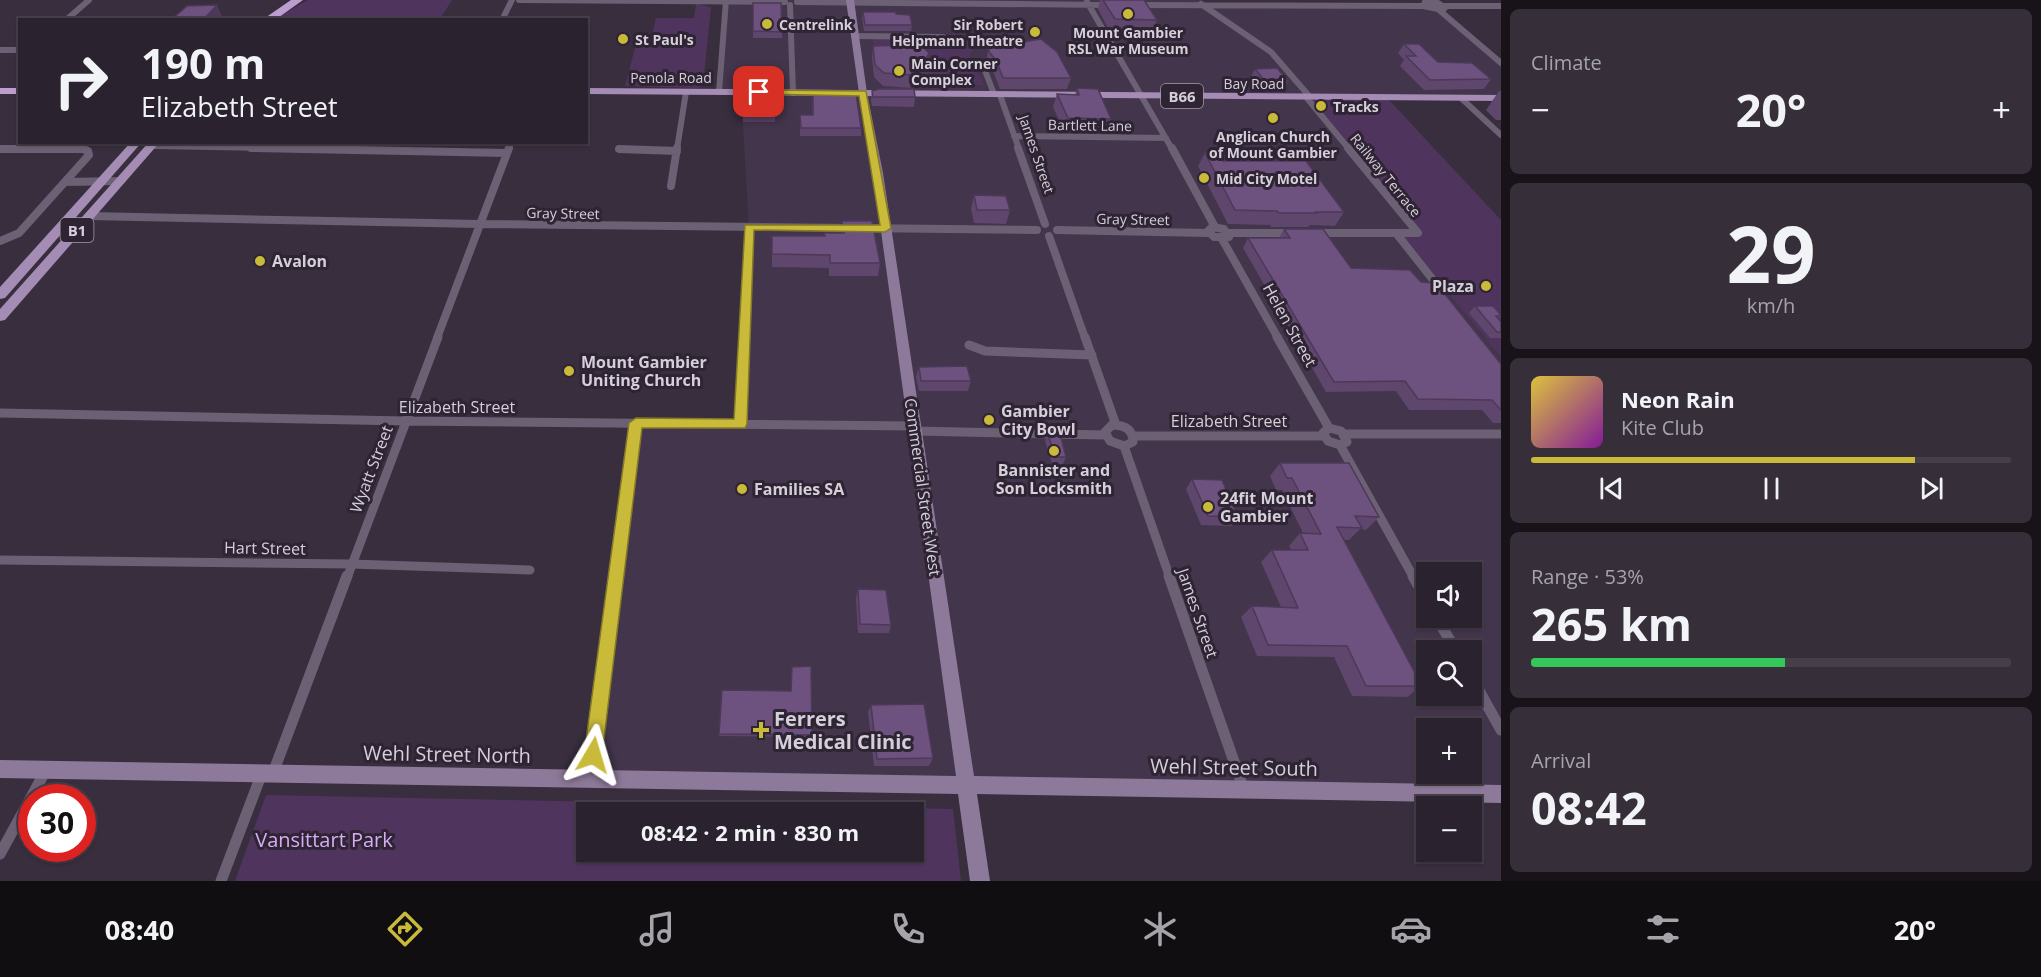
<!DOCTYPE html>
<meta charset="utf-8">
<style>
:root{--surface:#2a222e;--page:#362f3a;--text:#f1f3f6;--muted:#a5a4aa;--line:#463f4a;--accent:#caba3a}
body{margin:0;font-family:"Open Sans",sans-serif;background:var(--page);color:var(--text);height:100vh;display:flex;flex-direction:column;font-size:22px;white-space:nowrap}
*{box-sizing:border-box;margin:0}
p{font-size:20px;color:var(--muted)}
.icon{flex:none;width:33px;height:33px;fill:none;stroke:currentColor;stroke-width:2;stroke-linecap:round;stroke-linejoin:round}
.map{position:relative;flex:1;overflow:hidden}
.sheet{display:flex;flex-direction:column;gap:9px;padding:9px;background:#171319;width:540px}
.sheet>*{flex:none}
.guide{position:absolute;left:18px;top:18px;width:570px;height:126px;border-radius:0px;box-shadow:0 2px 4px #0004,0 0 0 2px var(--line);background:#2a222e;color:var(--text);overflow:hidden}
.controls{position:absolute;left:1416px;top:562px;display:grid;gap:12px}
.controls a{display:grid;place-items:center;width:66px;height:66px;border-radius:0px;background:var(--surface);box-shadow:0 2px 4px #0004,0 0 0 2px var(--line);font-size:30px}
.speed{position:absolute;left:18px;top:784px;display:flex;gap:12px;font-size:30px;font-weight:700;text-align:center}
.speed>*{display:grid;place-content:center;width:78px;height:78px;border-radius:50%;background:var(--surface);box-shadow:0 2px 4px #0004,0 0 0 2px var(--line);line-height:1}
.speed .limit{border:9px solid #d22;background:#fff;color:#111}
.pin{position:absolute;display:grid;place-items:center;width:51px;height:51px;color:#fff;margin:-26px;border-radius:12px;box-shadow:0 3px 9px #0006}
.me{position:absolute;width:66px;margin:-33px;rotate:7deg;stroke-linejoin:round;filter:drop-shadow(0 0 4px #0008)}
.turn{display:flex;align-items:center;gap:21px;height:126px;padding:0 24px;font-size:27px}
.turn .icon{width:78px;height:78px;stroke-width:2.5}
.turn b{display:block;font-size:42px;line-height:51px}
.big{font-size:45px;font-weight:700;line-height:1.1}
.sheet .tile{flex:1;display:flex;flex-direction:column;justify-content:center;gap:9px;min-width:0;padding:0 21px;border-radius:9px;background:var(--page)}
.sheet .dial{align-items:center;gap:0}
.dial b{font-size:78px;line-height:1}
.song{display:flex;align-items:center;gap:18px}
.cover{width:72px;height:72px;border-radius:9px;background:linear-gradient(135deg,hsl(50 70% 55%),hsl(290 70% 35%))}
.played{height:6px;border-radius:3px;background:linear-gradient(90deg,var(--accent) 80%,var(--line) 80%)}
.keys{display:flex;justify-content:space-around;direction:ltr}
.heat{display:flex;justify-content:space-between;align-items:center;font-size:33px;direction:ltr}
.charge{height:9px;border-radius:4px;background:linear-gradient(90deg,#34c759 53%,var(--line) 0)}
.trip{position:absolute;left:576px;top:802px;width:348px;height:60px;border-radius:0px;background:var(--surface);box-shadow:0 2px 4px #0004,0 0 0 2px var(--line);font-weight:700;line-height:60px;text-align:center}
.dock{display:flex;height:96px;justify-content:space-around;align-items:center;background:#110e12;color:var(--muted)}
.dock .icon{width:42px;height:42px}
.dock .on{color:var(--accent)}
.dock b{font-size:27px;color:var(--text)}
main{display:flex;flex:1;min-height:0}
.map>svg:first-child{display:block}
.built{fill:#43354b;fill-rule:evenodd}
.green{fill:#4f355e;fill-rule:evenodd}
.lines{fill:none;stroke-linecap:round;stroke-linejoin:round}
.street-far3{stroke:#6c6074;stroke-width:6}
.street-far2{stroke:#6c6074;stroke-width:8}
.street-far1{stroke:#6c6074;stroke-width:9}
.street{stroke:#6c6074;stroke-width:11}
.secondary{fill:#8d7999;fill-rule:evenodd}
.primary{fill:#a58cb5;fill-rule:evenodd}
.highway{fill:#bc9dcf;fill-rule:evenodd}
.wall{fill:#5e466c}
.shaded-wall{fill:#4c3958}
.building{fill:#6d517e;stroke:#4c3958;stroke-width:1.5}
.route{fill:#caba3a;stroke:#837926;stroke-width:1.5}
.poi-dot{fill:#caba3a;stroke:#2e2434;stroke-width:2}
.labels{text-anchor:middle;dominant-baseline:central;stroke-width:6;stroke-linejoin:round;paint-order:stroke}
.far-poi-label{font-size:14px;font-weight:bold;fill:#d5cfd9;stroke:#2e2434;text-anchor:start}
.far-street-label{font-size:14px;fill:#d5cfd9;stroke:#2e2434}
.shield{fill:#2e2434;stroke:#a39ca8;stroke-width:1.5}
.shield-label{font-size:15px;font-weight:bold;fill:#d5cfd9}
.poi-label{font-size:16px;font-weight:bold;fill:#d5cfd9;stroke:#2e2434;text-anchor:start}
.street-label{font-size:16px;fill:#d5cfd9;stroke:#2e2434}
.near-poi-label{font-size:20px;font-weight:bold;fill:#d5cfd9;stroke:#2e2434;text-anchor:start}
.near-street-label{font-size:20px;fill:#d5cfd9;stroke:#2e2434}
.near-park-label{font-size:20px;fill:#d8acf3;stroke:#2e2434}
</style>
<main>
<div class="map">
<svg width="1501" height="881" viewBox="0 0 1501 881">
<rect width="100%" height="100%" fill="#382e3e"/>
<path class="built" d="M727,0H1203L1210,5L1432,6L1501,63V98H1307L1423,235L1401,236L1501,357V794L590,779L636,423L740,424L749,227L741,93L719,92ZM1426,573H1472V618H1426ZM1426,651H1472V696H1426ZM1426,729H1472V774H1426Z"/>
<path class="green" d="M308,0H452L440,19L273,20Z
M696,4L711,7L703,85L698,88L625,86L636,44L647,47L659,45L651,39L656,18H694Z
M950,34L974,37L985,45L974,48L969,56L984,85H974L972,89L943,88L939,86L936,89L929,88L925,72L928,68L927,62L936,57L923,52L874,47L873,39L947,41L950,39Z
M1310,98L1388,99L1501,220V357L1400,235L1423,234Z
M266,795L953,809L961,881H235ZM586,813H914V852H586Z"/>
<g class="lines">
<path class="street-far3" d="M519,0L785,2
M797,2L1109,5
M1087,2L1172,149
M1425,2L1438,3L1445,8L1443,10L1423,6Z
M1201,4L1271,52L1310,97
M790,5L793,93
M1135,5L1423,6
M1444,6H1501
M1439,10L1501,63
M66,20L89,0
M502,20L512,0
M855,36L943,37
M0,50H20
M984,68L994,94
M719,92L726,0
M1000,95L1019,149
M1306,97L1349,149
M1461,98L1501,135
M1014,136L1166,138
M152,146L327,149
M0,149H84
M508,149L511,142
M619,149H632
M677,149L686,92"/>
<path class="street-far2" d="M251,148L507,153
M1018,148L1045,224
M1172,148L1215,227
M1348,148L1418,233H1396L1441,290
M0,149H83L88,151L89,155L19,233L0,241
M619,149L677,151
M65,182L120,181
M671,186L677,148
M89,216L480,224L1037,230
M1212,227L1224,229L1229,237H1214L1208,231Z
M1057,230L1208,233
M1228,233H1291
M1314,233H1396
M1049,236L1085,338
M1222,239L1278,338
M437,338L509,148
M744,338L749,227"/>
<path class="street-far1" d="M1085,337L1116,425
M1277,337L1329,428
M969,345L985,351L1092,355
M0,413L405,421L914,426
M741,424L745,337
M1112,425C1124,425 1133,429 1133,442L1124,446L1110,441L1105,432Z
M1329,428L1341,431L1347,442L1340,445L1328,441L1323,433Z
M915,431L1105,435
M1345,434H1501
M1133,436H1323
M1340,445L1414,578
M1124,446L1170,578
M0,560L351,564L530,570
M347,578L438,337
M616,578L636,423"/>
<path class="street" d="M1169,576L1244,790
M1413,576L1426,599
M1437,618L1456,651
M1472,678L1501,730
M273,773L347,576
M590,779L616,576
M0,854L46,770
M221,881L262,773"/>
<path class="secondary" d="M846,0H854L867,93L883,173L974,776L1501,785V803L977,794L990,881H970L958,794L0,778V760L956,776L873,173L859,93Z"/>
<path class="primary" d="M586,88L1501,95V101L586,94Z
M131,142H142L5,298L0,299V287Z
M149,142H160L5,320L0,321V309Z"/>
<path class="highway" d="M291,0H303L275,20H262Z
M0,88H20V94H0Z"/>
</g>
<path class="wall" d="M1100,0H1144L1157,20L1152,32H1110L1098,9Z
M753,3L782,32V38H753Z
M863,12L896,14L912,25L911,31H864L862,18Z
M1404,44L1438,62L1491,79L1484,89L1424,90L1400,66L1404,60L1398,53Z
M906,45L929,53L927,79L911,83L910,88L883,86L874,77L872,58L873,46Z
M989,45L1071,78L1067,89H1000L993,71L987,63V56Z
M1255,69L1288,81L1283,91H1260L1250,78Z
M1077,88L1111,119L1107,132L1064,131L1053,107L1057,94L1075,95Z
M775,89V122H743V112Z
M872,91L915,97L914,107L872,106L871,101Z
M1499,91H1501V120H1496L1486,110Z
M813,92L861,128V136H800V115H812Z
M1205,153L1223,161L1344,212L1335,226L1310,225L1308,227H1271L1270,225L1228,224L1198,166Z
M974,195L1010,210L1006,224L974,223L971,209Z
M842,221L880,263L878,276H829V268L772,267V236H824L841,233Z
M1284,229L1351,268L1421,282L1501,364V423H1493L1482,410H1409L1396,391L1326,392L1243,248L1248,238H1279Z
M1475,306L1501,315L1499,319L1501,322V338H1490L1469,313Z
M919,367L971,381L968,391H919L916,377Z
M1048,434L1066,457L1063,464H1052L1045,441Z
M1280,463L1379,517L1366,530L1360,529L1349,540H1344L1422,686L1407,697L1352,696L1334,657L1257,656L1241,617L1252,606L1281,607L1261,562L1272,550H1291L1289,546L1300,533H1303L1282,490H1276L1270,476Z
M1192,479L1238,517L1231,526L1201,525L1186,489Z
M858,589L891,625L889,633H858L856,598Z
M871,705L933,758L929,766H874L868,712Z
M719,734L812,735V737L719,736Z"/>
<path class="shaded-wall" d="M217,5L223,18L221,20H203Z
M929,53L927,66H929L927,79L911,83L912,75L911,70L925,61Z"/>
<path class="building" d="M1103,0H1144L1157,20L1115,19Z
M753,3H781L782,32L753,31Z
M217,5L203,20H171L187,6Z
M863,12H896V14L910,15L912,25H865Z
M1041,39L1057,52L1071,78H1003L996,60L989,52V45L997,41L1023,42Z
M908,43L922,46L929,53L925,61L929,66L911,70L912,75L884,73L875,65L873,46L906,45Z
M1404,44H1419L1438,62L1472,63L1491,79L1430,80L1406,56H1416Z
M1277,68L1288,81H1265L1255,69Z
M1077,88L1098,89L1111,119L1068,118L1057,94L1079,95Z
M744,89H775V112H743Z
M879,89H914L915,97H873L872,91Z
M813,92H851L856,94L861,128H801L800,115H813Z
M1205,153H1216L1223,161H1306L1344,212H1316L1317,213H1279L1277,211L1235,210Z
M974,195L1006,196L1010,210H977Z
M842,221H872L880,263H830V255L772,254V236H825L824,233H844Z
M1284,229H1323L1351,268L1410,270L1421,282L1436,283L1501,364V410L1492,400L1418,399L1405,381L1334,382L1248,238H1290Z
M1475,306H1493L1501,315L1496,316L1501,322V332H1497Z
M967,366L971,381H921L919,367Z
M1048,434H1060L1066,457H1055Z
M1280,463H1349L1379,517L1355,516L1362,528L1337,527L1422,686H1366L1347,646L1268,645L1252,606L1298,608L1272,550H1308L1300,533L1321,534L1292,478H1287Z
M1192,479L1222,480L1238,517L1208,516Z
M858,589L886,590L891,625L860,624Z
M811,666L812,735L719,734L722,690L791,691L792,667Z
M924,704L933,758L877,759L871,705Z"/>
<path class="route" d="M759,90L866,91L891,228L885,232L754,230L747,424L745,428H642L602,755L599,761L593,764L587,761L584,755L629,423L636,418L734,419L745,225H880L859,96L756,94L754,92Z"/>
<g class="poi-dot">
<circle cx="1128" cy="14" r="6"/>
<circle cx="767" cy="24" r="6"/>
<circle cx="1035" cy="32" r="6"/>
<circle cx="623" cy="39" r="6"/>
<circle cx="899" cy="71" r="6"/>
<circle cx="1321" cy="106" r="6"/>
<circle cx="1273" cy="118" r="6"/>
<circle cx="1204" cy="178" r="6"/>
<circle cx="260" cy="261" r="6"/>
<circle cx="1486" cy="286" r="6"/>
<circle cx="569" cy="371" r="6"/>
<circle cx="989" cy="420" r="6"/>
<circle cx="1054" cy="451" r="6"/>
<circle cx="742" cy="489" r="6"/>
<circle cx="1208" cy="507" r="6"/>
<path d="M758 721h6v6h6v6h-6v6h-6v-6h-6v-6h6z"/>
</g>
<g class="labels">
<g class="far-poi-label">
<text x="779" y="24">Centrelink</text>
<text x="1023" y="24" text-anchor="end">Sir Robert<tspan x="1023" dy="16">Helpmann Theatre</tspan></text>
<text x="1128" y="32" text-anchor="middle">Mount Gambier<tspan x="1128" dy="16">RSL War Museum</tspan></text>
<text x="635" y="39">St Paul's</text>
<text x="911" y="63">Main Corner<tspan x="911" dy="16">Complex</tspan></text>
<text x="1333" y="106">Tracks</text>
<text x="1273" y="136" text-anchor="middle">Anglican Church<tspan x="1273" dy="16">of Mount Gambier</tspan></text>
<text x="1216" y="178">Mid City Motel</text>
</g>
<g class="far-street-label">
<text x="671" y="77">Penola Road</text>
<text x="1254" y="83">Bay Road</text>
<text transform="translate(1090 125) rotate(1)">Bartlett Lane</text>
<text transform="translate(1037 154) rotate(71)">James Street</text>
<text transform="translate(1386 175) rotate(51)">Railway Terrace</text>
<text transform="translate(563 213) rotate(1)">Gray Street</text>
<text transform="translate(1133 219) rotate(1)">Gray Street</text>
</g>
<g class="shield">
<rect x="1161" y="84" width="42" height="24" rx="4.5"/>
<rect x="60.5" y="218" width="33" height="24" rx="4.5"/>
</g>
<g class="shield-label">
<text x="1182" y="96">B66</text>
<text x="77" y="230">B1</text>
</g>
<g class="poi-label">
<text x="272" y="261">Avalon</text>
<text x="1474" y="286" text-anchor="end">Plaza</text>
<text x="581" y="362">Mount Gambier<tspan x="581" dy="18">Uniting Church</tspan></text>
<text x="1001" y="411">Gambier<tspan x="1001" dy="18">City Bowl</tspan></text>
<text x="1054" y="470" text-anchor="middle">Bannister and<tspan x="1054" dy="18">Son Locksmith</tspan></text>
<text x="754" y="489">Families SA</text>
<text x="1220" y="498">24fit Mount<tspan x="1220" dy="18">Gambier</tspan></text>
</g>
<g class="street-label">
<text transform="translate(1290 325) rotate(61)">Helen Street</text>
<text x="457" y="407">Elizabeth Street</text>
<text x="1229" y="421">Elizabeth Street</text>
<text transform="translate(371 469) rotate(-69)">Wyatt Street</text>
<text transform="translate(923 487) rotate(82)">Commercial Street West</text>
<text transform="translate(265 548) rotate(1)">Hart Street</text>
<text transform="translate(1198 613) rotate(71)">James Street</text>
</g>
<g class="near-poi-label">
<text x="774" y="718">Ferrers<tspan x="774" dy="23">Medical Clinic</tspan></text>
</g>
<g class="near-street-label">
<text transform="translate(447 754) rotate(1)">Wehl Street North</text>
<text transform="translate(1234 767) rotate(1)">Wehl Street South</text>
</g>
<g class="near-park-label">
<text x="324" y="839">Vansittart Park</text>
</g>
</g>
</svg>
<div class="controls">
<a><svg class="icon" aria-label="sound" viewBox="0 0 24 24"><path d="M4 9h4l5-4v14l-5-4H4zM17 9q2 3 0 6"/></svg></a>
<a><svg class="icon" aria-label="search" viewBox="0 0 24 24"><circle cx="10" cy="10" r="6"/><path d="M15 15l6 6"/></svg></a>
<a>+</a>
<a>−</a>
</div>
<div class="speed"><div class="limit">30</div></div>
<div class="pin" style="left:759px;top:92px;background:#d93025"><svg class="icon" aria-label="arrive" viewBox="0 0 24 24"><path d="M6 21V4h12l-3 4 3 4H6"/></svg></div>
<svg class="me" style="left:593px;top:755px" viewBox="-20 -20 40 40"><path d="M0-17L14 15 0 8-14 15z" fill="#caba3a" stroke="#fff" stroke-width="4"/></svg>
<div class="trip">08:42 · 2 min · 830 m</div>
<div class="guide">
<div class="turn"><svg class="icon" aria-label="right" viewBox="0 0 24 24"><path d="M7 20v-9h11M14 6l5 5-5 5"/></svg><div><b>190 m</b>Elizabeth Street</div></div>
</div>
</div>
<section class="sheet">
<div class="tile"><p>Climate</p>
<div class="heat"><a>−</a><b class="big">20°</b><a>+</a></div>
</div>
<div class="tile dial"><b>29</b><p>km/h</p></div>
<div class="tile">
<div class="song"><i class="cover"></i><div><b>Neon Rain</b><p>Kite Club</p></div></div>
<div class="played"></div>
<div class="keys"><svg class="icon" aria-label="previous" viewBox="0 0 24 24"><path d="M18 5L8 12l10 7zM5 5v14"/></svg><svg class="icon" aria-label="pause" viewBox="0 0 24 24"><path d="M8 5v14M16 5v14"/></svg><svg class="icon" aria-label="next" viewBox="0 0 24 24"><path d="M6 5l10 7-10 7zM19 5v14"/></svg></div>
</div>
<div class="tile"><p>Range · 53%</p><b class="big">265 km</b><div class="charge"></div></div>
<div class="tile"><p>Arrival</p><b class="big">08:42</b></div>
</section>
</main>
<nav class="dock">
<b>08:40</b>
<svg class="icon on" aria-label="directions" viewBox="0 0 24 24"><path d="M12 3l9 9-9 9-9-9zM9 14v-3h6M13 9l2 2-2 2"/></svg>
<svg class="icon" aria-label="music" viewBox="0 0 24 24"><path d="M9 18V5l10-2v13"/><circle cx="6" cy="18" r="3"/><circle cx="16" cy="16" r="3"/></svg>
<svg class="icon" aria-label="phone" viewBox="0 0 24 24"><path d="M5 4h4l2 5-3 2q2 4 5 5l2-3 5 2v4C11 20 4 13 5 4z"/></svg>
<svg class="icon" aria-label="climate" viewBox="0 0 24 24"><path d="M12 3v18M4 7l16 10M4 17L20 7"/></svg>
<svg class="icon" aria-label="car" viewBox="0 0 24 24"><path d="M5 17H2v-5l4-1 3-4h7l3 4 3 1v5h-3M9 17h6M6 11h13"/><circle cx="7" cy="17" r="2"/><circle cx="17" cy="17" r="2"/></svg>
<svg class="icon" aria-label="filters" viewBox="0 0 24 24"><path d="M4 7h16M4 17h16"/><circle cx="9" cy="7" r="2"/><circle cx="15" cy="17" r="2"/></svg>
<b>20°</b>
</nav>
